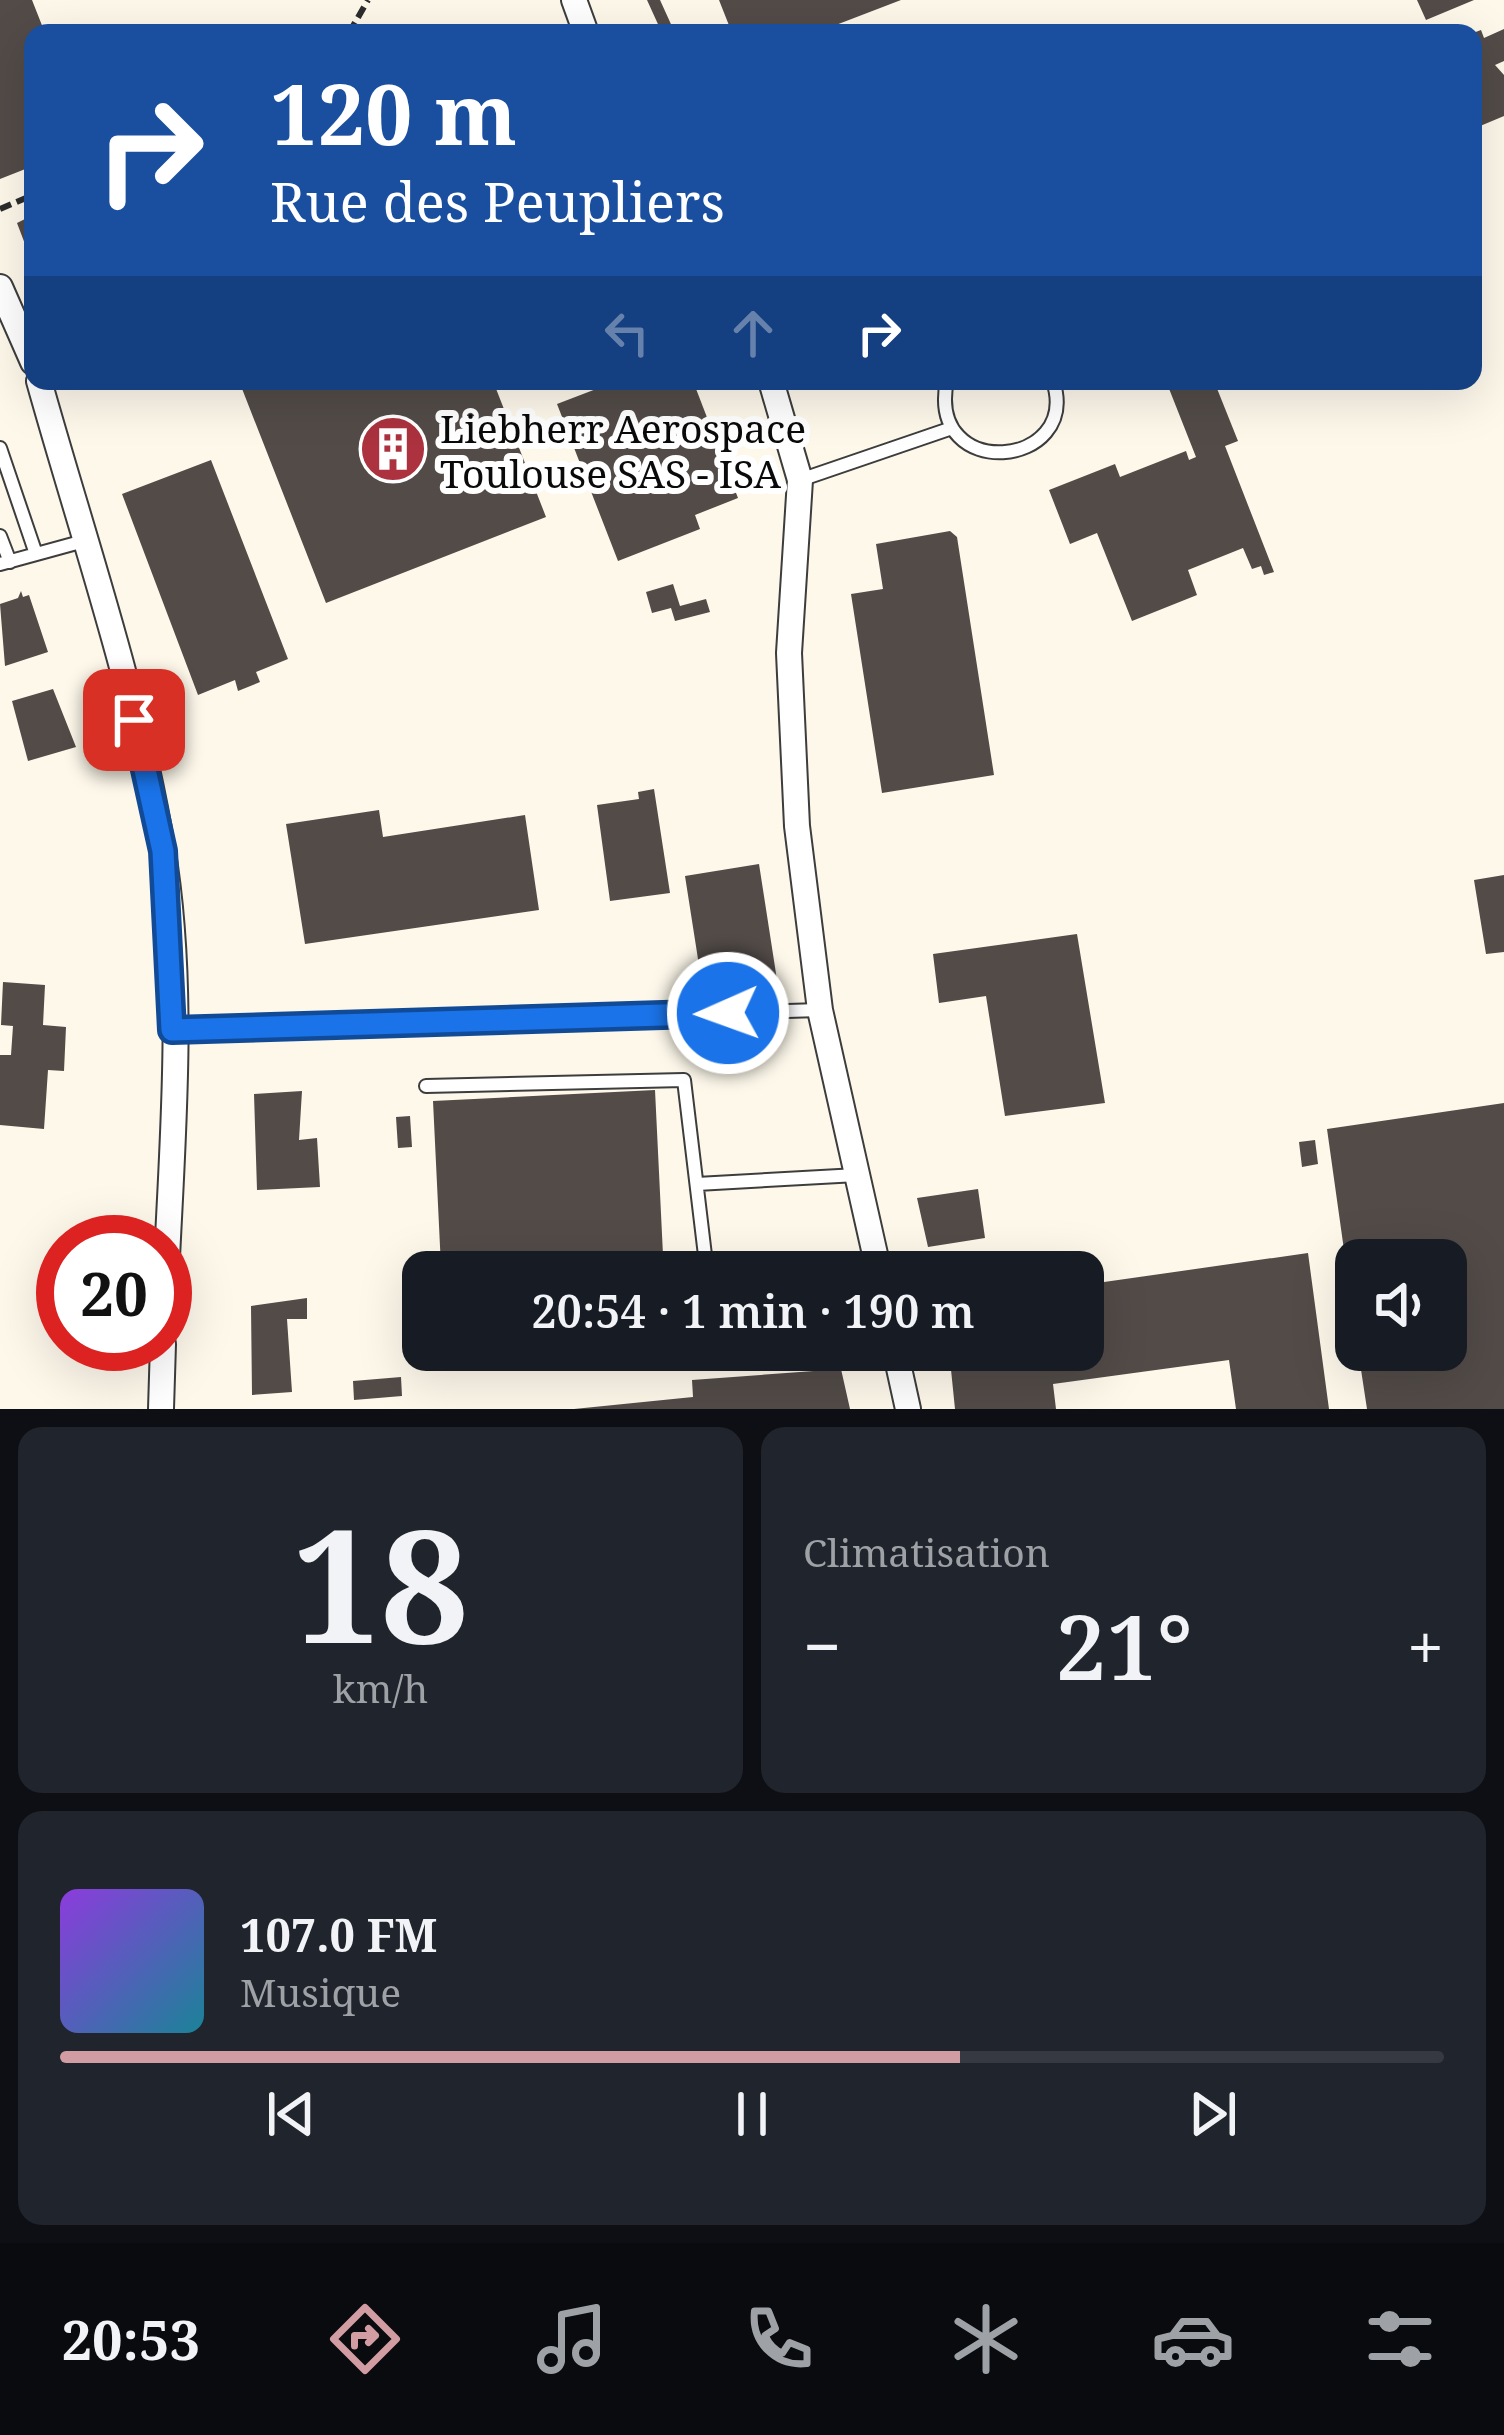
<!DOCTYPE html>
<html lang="fr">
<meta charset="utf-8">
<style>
:root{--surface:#171b24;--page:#20242c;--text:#f1f3f6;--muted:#9ea1a6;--line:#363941;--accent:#d29ca3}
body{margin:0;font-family:"Noto Serif",serif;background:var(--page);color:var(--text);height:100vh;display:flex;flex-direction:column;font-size:45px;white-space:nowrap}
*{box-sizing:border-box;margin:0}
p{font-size:39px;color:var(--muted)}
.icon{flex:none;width:66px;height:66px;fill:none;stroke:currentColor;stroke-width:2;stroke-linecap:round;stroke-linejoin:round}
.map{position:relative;height:1409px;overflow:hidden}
.drawer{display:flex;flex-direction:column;gap:18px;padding:18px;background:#0d0f14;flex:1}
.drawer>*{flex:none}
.banner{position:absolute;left:24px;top:24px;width:1458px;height:366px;border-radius:24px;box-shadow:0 12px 48px #0002;background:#1a4fa0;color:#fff;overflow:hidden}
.tools{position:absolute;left:1335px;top:1239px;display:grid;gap:24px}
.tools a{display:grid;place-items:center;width:132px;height:132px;border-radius:24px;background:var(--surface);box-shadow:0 12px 48px #0002;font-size:60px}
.speed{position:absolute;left:36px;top:1215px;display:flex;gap:24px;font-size:60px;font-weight:700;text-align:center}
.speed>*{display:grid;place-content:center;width:156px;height:156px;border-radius:50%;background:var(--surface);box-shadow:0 12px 48px #0002;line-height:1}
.speed .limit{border:18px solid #d22;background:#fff;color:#111}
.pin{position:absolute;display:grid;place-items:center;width:102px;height:102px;color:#fff;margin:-51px;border-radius:24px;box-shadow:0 6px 18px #0006}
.me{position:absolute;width:132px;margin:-66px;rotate:268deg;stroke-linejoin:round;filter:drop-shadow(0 0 9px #0008)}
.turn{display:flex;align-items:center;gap:42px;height:252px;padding:0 48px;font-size:54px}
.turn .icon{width:156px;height:156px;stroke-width:2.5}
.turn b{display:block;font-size:84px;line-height:102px}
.lanes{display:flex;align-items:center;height:114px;padding:0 48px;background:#0003;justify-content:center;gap:60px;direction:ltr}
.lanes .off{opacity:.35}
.big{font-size:90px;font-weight:600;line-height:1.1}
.drawer .widget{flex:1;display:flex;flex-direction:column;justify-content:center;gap:18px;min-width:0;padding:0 42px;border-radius:24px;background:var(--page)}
.drawer .dial{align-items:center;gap:0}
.dial b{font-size:156px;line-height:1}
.song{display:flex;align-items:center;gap:36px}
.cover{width:144px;height:144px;border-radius:18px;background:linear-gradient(135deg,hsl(270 70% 55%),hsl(190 70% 35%))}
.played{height:12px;border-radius:6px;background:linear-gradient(90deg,var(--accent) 65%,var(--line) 65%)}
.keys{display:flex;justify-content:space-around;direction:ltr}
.heat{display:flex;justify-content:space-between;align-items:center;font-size:66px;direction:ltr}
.drawer .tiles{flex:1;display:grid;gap:18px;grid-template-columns:1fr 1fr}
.widget:last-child{grid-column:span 2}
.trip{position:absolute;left:402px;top:1251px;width:702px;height:120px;border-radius:24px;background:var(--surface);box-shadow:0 12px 48px #0002;font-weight:600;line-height:120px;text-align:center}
.tab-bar{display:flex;height:192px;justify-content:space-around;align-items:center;background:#090b0e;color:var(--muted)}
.tab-bar .icon{width:84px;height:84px}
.tab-bar .active{color:var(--accent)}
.tab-bar b{font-size:54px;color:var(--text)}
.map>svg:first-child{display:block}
.building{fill:#524b48}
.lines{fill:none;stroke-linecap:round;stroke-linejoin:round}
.service-casing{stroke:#3d3d3d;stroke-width:16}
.minor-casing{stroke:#3d3d3d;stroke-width:28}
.path{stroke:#2c2c2c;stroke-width:6;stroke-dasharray:12 6;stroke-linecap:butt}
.service{stroke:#fff;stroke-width:12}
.minor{stroke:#fff;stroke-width:24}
.route-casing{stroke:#114b97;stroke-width:30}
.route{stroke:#1a73e8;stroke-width:21}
.labels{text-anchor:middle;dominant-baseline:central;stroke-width:12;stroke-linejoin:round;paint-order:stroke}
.poi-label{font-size:39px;fill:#0a0a0a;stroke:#fff;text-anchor:start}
</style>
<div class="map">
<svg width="1504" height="1409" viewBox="0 0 1504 1409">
<rect width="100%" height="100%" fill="#fdf8ea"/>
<path class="building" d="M0,0H32L45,33H33V166L0,179Z
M647,0H660L675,33H662Z
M719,0H901L815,33H732Z
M1417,0H1474L1426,20Z
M1504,29V61L1495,65L1504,75V116L1473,129V33L1481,30L1484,38Z
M33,215V265L17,223Z
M239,381H493L546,517L326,603Z
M617,381H693L738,498L695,515L700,529L618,561L557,404Z
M1166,381H1214L1238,441L1225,446L1274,572L1264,575L1261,566L1252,569L1243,548L1188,570L1197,595L1132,621L1097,533L1070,544L1049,490L1115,464L1120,477L1186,451L1189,460L1196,457Z
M211,460L288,659L256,672L260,682L238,691L235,680L198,695L122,494Z
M950,531L957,537L994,775L882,793L851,594L883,589L876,544Z
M673,584L680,606L706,599L710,612L675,621L671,608L652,613L646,592Z
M21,591L23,597L29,595L48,652L5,666L0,604L18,598Z
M53,689L76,747L28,761L12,701Z
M654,789L670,893L610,901L597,805L639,799L638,792Z
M379,810L383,837L525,815L539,910L305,944L286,824Z
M759,864L777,980L703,991L685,876Z
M1504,875V952L1486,954L1474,880Z
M1077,934L1105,1103L1005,1116L986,996L939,1003L933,954Z
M3,982L45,985L43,1025L66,1027L64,1071L48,1070L44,1129L0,1125V1055H11L13,1026L1,1025Z
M655,1090L663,1255L441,1267L433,1101Z
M302,1091L299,1140L317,1138L320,1187L257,1190L254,1094Z
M1504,1103V1409H1367L1358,1350H1446V1260H1356L1353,1314L1327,1129Z
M410,1116L412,1147L398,1148L396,1117Z
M1315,1140L1318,1164L1302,1167L1299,1142Z
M978,1189L985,1238L928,1247L917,1198Z
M1308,1253L1329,1409H1236L1229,1360L1053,1384L1056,1409H955L949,1350H1083V1285Z
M307,1298V1319H287L292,1392L252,1395L251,1306Z
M841,1369L850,1409H574L693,1397L692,1380Z
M401,1377L402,1396L354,1400L353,1381Z"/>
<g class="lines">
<g class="service-casing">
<path id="service" d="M947,381C926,483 1082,469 1053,381
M0,448L36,554
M800,480L952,428
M0,536L10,562
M0,564L84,541
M173,1030L820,1010
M426,1086L684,1080L707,1272
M697,1184L857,1175"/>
</g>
<g class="minor-casing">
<path id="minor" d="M574,0L586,33
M0,287L33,362
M39,381C82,535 136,689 162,847C187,994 171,1152 165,1301
M771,381L800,480L789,653L797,826L820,1010L879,1272
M895,1350L908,1409
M161,1409L163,1344"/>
</g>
<path class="path" d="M349,33L368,0
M0,209L33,195"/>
<use href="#service" class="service"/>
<use href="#minor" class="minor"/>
</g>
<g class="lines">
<g class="route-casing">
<path id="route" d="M134,720L163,851L172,1030L728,1013"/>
</g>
<use href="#route" class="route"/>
</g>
<defs>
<g id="building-disc" transform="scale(3.45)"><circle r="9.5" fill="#ab323e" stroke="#fff"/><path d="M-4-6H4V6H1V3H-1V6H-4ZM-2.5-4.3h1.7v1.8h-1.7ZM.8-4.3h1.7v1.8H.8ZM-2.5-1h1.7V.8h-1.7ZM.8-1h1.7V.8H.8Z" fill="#fff"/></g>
</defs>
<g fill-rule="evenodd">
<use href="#building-disc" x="393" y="449"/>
</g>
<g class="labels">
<g class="poi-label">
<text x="440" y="427">Liebherr Aerospace<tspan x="440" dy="45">Toulouse SAS - ISA</tspan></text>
</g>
</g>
</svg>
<div class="tools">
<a><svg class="icon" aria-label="sound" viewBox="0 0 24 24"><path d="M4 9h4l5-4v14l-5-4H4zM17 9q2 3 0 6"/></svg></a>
</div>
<div class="speed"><div class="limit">20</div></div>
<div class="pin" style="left:134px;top:720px;background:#d93025"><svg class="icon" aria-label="arrive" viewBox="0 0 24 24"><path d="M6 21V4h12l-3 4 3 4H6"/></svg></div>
<svg class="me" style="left:728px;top:1013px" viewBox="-20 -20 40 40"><circle r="17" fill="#1a73e8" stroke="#fff" stroke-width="3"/><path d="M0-11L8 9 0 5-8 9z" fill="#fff"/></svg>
<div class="trip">20:54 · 1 min · 190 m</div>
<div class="banner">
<div class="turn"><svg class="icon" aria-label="right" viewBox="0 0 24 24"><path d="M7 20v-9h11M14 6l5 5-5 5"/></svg><div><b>120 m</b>Rue des Peupliers</div></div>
<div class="lanes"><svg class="icon off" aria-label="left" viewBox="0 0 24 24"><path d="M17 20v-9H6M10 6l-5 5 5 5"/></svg><svg class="icon off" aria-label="ahead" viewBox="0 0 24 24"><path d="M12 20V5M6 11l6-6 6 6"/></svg><svg class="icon" aria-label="right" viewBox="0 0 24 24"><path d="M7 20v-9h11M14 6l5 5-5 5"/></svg></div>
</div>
</div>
<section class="drawer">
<div class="tiles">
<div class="widget dial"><b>18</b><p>km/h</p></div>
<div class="widget"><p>Climatisation</p>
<div class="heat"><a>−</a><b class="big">21°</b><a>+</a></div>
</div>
<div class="widget">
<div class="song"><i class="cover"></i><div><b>107.0 FM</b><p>Musique</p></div></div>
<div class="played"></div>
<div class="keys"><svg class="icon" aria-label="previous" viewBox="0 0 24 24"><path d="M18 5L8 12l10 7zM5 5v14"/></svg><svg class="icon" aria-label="pause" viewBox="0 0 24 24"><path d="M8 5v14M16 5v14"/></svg><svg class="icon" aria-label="next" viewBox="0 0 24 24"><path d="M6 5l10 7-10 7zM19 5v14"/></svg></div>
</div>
</div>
</section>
<nav class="tab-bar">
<b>20:53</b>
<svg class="icon active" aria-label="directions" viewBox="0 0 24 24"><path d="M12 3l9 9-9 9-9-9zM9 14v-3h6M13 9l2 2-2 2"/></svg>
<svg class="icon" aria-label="music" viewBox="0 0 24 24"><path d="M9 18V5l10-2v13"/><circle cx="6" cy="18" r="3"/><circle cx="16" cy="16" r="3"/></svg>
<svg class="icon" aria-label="phone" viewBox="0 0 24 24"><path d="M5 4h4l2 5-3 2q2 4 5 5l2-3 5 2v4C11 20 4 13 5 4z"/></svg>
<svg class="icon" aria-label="climate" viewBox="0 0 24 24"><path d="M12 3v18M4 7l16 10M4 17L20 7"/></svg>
<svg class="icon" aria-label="car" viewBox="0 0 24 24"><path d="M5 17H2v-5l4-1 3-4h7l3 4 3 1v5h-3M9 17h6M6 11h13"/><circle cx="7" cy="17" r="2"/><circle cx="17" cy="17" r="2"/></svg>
<svg class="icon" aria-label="filters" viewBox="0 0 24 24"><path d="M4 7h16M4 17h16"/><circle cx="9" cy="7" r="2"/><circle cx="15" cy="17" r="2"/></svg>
</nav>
